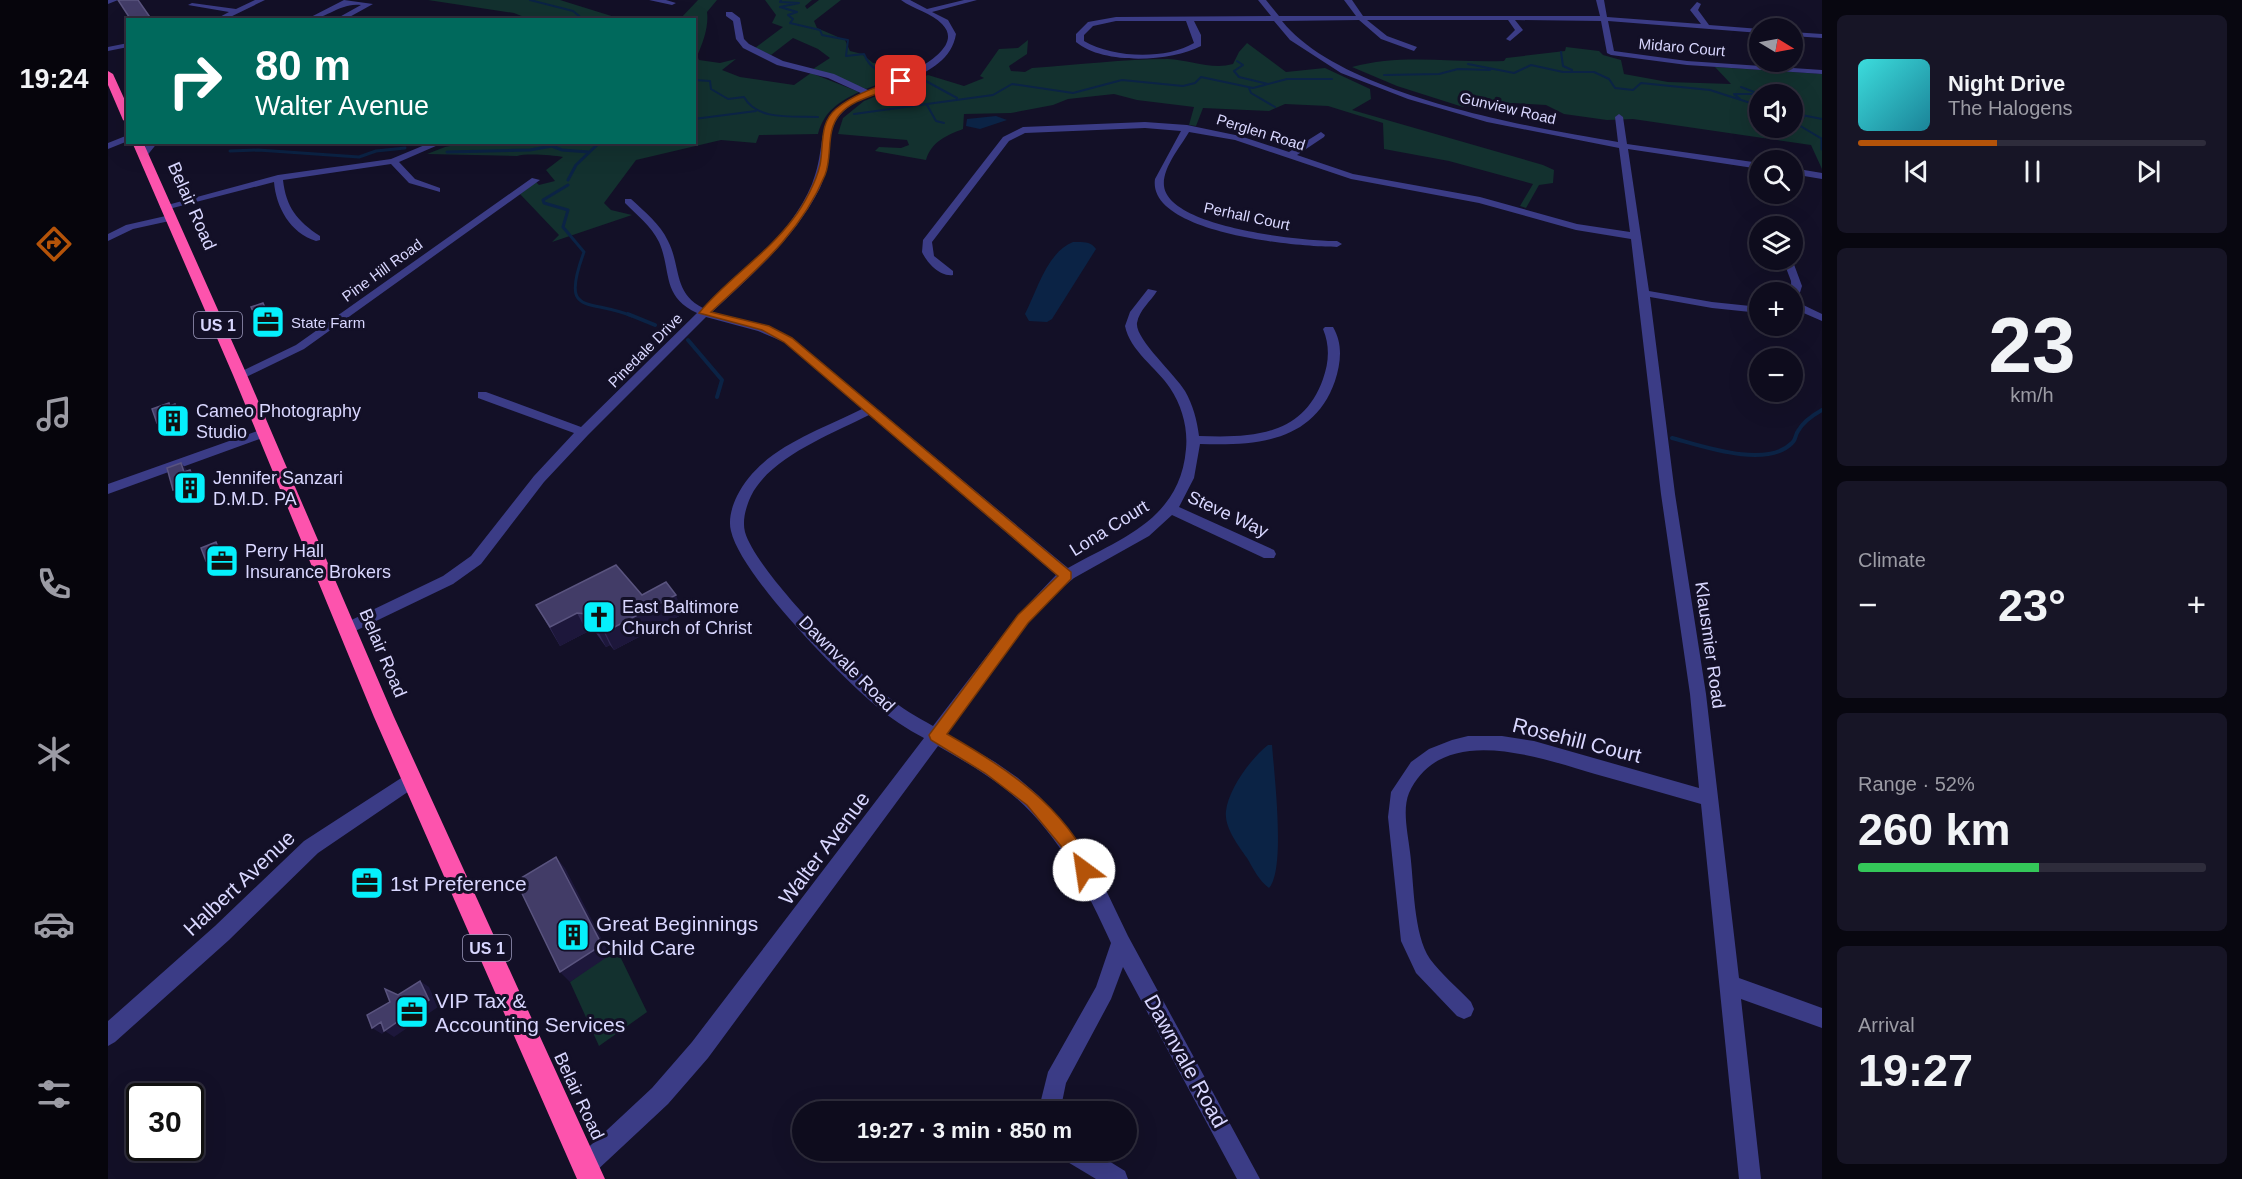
<!DOCTYPE html>
<meta charset="utf-8">
<style>
:root{--surface:#0e0c1d;--page:#171526;--text:#f1f3f6;--muted:#9b9ba4;--line:#2e2c3b;--accent:#b45309}
body{margin:0;font-family:Helvetica,sans-serif;background:var(--page);color:var(--text);height:100vh;display:flex;flex-direction:column;font-size:22px;white-space:nowrap}
*{box-sizing:border-box;margin:0}
p{font-size:20px;color:var(--muted)}
.icon{flex:none;width:33px;height:33px;fill:none;stroke:currentColor;stroke-width:2;stroke-linecap:round;stroke-linejoin:round}
.map{position:relative;flex:1;overflow:hidden}
.panel{display:flex;flex-direction:column;gap:15px;padding:15px;background:#080710;width:420px}
.panel>*{flex:none}
.hud{position:absolute;left:18px;top:18px;width:570px;height:126px;border-radius:0px;box-shadow:0 6px 24px #0002,0 0 0 2px var(--line);background:#00695c;color:#fff;overflow:hidden}
.needle{width:39px;rotate:100deg}
.controls{position:absolute;left:1641px;top:18px;display:grid;gap:12px}
.controls a{display:grid;place-items:center;width:54px;height:54px;border-radius:50%;background:var(--surface);box-shadow:0 6px 24px #0002,0 0 0 2px var(--line);font-size:30px}
.speed{position:absolute;left:18px;top:1083px;display:flex;gap:12px;font-size:30px;font-weight:700;text-align:center}
.speed>*{display:grid;place-content:center;width:78px;height:78px;border-radius:50%;background:var(--surface);box-shadow:0 6px 24px #0002,0 0 0 2px var(--line);line-height:1}
.speed .limit{border:3px solid #111;border-radius:9px;background:#fff;color:#111}
.pin{position:absolute;display:grid;place-items:center;width:51px;height:51px;color:#fff;margin:-26px;border-radius:12px;box-shadow:0 3px 9px #0006}
.me{position:absolute;width:66px;margin:-33px;rotate:329deg;stroke-linejoin:round;filter:drop-shadow(0 0 4px #0008)}
.turn{display:flex;align-items:center;gap:21px;height:126px;padding:0 30px;font-size:27px}
.turn .icon{width:78px;height:78px;stroke-width:2.5}
.turn b{display:block;font-size:42px;line-height:51px}
.big{font-size:45px;font-weight:700;line-height:1.1}
.panel .tile{flex:1;display:flex;flex-direction:column;justify-content:center;gap:9px;min-width:0;padding:0 21px;border-radius:9px;background:var(--page)}
.panel .dial{align-items:center;gap:0}
.dial b{font-size:78px;line-height:1}
.song{display:flex;align-items:center;gap:18px}
.cover{width:72px;height:72px;border-radius:9px;background:linear-gradient(135deg,hsl(180 70% 55%),hsl(190 70% 35%))}
.played{height:6px;border-radius:3px;background:linear-gradient(90deg,var(--accent) 40%,var(--line) 40%)}
.keys{display:flex;justify-content:space-around;direction:ltr}
.heat{display:flex;justify-content:space-between;align-items:center;font-size:33px;direction:ltr}
.charge{height:9px;border-radius:4px;background:linear-gradient(90deg,#34c759 52%,var(--line) 0)}
.trip{position:absolute;left:684px;top:1101px;width:345px;height:60px;border-radius:30px;background:var(--surface);box-shadow:0 6px 24px #0002,0 0 0 2px var(--line);font-weight:700;line-height:60px;text-align:center}
main{display:flex;flex:1;min-height:0}
.dock{display:flex;flex-direction:column;width:108px;justify-content:space-around;align-items:center;background:#06050c;color:var(--muted)}
.dock .icon{width:42px;height:42px}
.dock .on{color:var(--accent)}
.dock b{font-size:27px;color:var(--text)}
.map>svg:first-child{display:block}
.green{fill:#13312f;fill-rule:evenodd}
.water{fill:#0b2345}
.lines{fill:none;stroke-linecap:round;stroke-linejoin:round}
.stream-far2{stroke:#0b2345;stroke-width:2}
.stream-far1{stroke:#0b2345;stroke-width:3}
.stream{stroke:#0b2345;stroke-width:4}
.street{fill:#3b3c86;fill-rule:evenodd}
.highway{fill:#fd53ad;fill-rule:evenodd}
.wall{fill:#302955}
.shaded-wall{fill:#1d173b}
.building{fill:#423c67;stroke:#5a547f;stroke-width:1.5}
.route{fill:#b45309;stroke:#753606;stroke-width:1.5}
.labels{text-anchor:middle;dominant-baseline:central;stroke-width:6;stroke-linejoin:round;paint-order:stroke}
.far-street-label{font-size:15px;fill:#d9d7ff;stroke:#131027}
.far-poi-label{font-size:15px;fill:#d9d7ff;stroke:#131027;text-anchor:start}
.shield{fill:#131027;stroke:#9e9bbe;stroke-width:1.5}
.shield-label{font-size:16px;font-weight:bold;fill:#d9d7ff}
.street-label{font-size:18px;fill:#d9d7ff;stroke:#131027}
.poi-label{font-size:18px;fill:#d9d7ff;stroke:#131027;text-anchor:start}
.near-street-label{font-size:21px;fill:#d9d7ff;stroke:#131027}
.near-poi-label{font-size:21px;fill:#d9d7ff;stroke:#131027;text-anchor:start}
</style>
<main>
<nav class="dock">
<b>19:24</b>
<svg class="icon on" aria-label="directions" viewBox="0 0 24 24"><path d="M12 3l9 9-9 9-9-9zM9 14v-3h6M13 9l2 2-2 2"/></svg>
<svg class="icon" aria-label="music" viewBox="0 0 24 24"><path d="M9 18V5l10-2v13"/><circle cx="6" cy="18" r="3"/><circle cx="16" cy="16" r="3"/></svg>
<svg class="icon" aria-label="phone" viewBox="0 0 24 24"><path d="M5 4h4l2 5-3 2q2 4 5 5l2-3 5 2v4C11 20 4 13 5 4z"/></svg>
<svg class="icon" aria-label="climate" viewBox="0 0 24 24"><path d="M12 3v18M4 7l16 10M4 17L20 7"/></svg>
<svg class="icon" aria-label="car" viewBox="0 0 24 24"><path d="M5 17H2v-5l4-1 3-4h7l3 4 3 1v5h-3M9 17h6M6 11h13"/><circle cx="7" cy="17" r="2"/><circle cx="17" cy="17" r="2"/></svg>
<svg class="icon" aria-label="filters" viewBox="0 0 24 24"><path d="M4 7h16M4 17h16"/><circle cx="9" cy="7" r="2"/><circle cx="15" cy="17" r="2"/></svg>
</nav>
<div class="map">
<svg width="1714" height="1179" viewBox="0 0 1714 1179">
<rect width="100%" height="100%" fill="#131027"/>
<path class="green" d="M320,0H452L513,19H421L406,13Z
M590,0H609L599,12C601,26 595,43 589,56L591,60L612,63L628,59L614,70L632,77L686,85L703,73L751,92C731,102 716,111 710,134L651,135L648,143L613,140L528,160L496,203L503,210L524,215L444,242L451,235L412,194L428,182L431,185L447,181L438,170L455,157C445,155 418,153 409,156L319,154L337,147L362,142H586V20L572,19Z
M657,0H704L697,6L699,9L711,0H733L706,21L709,28L737,40L742,51L754,54L765,63L784,64L801,72L758,89L705,69L722,58L710,49L685,38L663,55L647,48L675,27L664,23L668,15Z
M920,40L919,54L901,66L903,71L917,72L924,68C970,65 1015,59 1060,59C1082,60 1104,70 1125,64L1131,52L1139,43L1178,72L1217,68L1262,89L1263,99L1244,110L1435,165L1446,170L1445,183L1431,185L1418,208L1412,206L1425,184L1341,161L1276,149L1275,123L1220,106L1177,104L1161,111L1095,108L1088,126L1081,125L1086,107L1029,100L1006,94L960,99L945,105L903,113L856,114L855,129C839,135 823,142 818,160L767,151L771,147L793,148L801,145L799,140L730,134L735,118L756,101L820,75L856,86L876,78L872,76L891,49L910,48Z
M1458,47L1491,51L1495,55L1513,60L1516,74L1560,82L1623,84L1607,67L1714,74V169L1703,145L1525,119L1499,120L1456,114L1438,105L1405,103L1355,107L1289,86L1244,67C1293,53 1345,63 1396,61L1398,58L1457,51ZM1652,94H1684V128H1652Z
M508,948L539,1012L491,1046L462,982Z"/>
<path class="water" d="M888,116L899,120L872,129L858,126L859,119Z
M965,242C974,242 983,241 988,249L944,319L939,322L921,321L917,314C929,291 939,252 965,242Z
M1160,745H1164C1166,773 1178,870 1161,888C1151,881 1145,868 1139,858C1130,845 1116,827 1118,811C1120,790 1143,758 1160,745Z"/>
<g class="lines">
<path class="stream-far2" d="M422,0L465,11L476,20
M673,0L672,2L691,3L672,7L689,12L680,15L685,19L682,23L712,30L714,35L740,40L738,56L756,54C765,76 778,71 799,72
M1453,52L1455,66L1464,70
M1129,61L1135,65L1126,71L1131,77L1160,84
M1360,64L1406,73L1423,65L1455,72H1486L1501,79L1507,88L1525,90L1533,83L1602,90L1652,106
M1276,75L1331,74L1350,69L1382,70
M586,80L602,81L603,89L620,99L636,97C649,121 685,116 710,117
M816,80L849,98
M1141,88L1143,93L1167,107
M1632,99L1626,94H1651L1633,87
M819,105L828,121L836,123
M1684,113L1714,119
M746,114L885,95L904,84L965,93L1014,80L1075,86L1087,83L1093,77L1145,88L1179,79H1224
M1696,117L1689,124L1714,139
M586,119L648,111"/>
<path class="stream-far1" d="M1714,140V149
M122,151L150,150L251,157L268,151L297,148
M339,152L422,150L444,146L454,150L481,152
M460,180L468,165L492,142
M460,185L435,200L436,203L460,210L455,227L476,252C452,317 479,298 524,316"/>
<path class="stream" d="M520,314L547,325
M580,340L614,380L609,397
M1564,438C1594,446 1658,469 1684,443C1688,440 1687,435 1690,431C1695,422 1705,415 1714,410"/>
<path class="street" d="M0,0H10L0,4Z
M147,0H157L116,20H106L121,12L80,5L84,3L128,9Z
M236,0L265,4L236,20H226L253,5C232,2 218,20 197,20Z
M541,0H558L568,3L564,5Z
M793,0H802L819,9L856,0H869L824,12L840,20L848,34C840,84 761,82 732,115C717,132 723,164 712,188C686,239 645,274 604,312L658,326L684,338L960,568C1013,538 1072,520 1078,449C1080,428 1074,406 1062,388C1049,368 1022,351 1017,326L1022,312L1040,289L1049,291C1043,301 1031,310 1029,323C1027,339 1067,374 1077,391C1085,405 1089,420 1091,436C1144,438 1195,436 1215,379C1221,362 1222,346 1215,329L1217,327H1225C1235,344 1233,362 1227,381C1206,442 1148,446 1092,444L1086,478L1071,507L1166,550L1168,554L1166,558H1156L1064,515L1041,536L966,578L948,593L920,623L839,734L887,762L910,778L931,796L967,839L996,886L1020,936L1152,1179H1129L1015,967L1003,999L958,1083L952,1112H930L940,1072L988,987L1003,943C977,886 947,827 896,788C875,772 853,759 830,746L600,1058L560,1104L485,1174L477,1177L469,1174L466,1166L469,1158L544,1088L584,1042L816,738C799,729 782,718 767,705C731,675 633,575 623,531C620,520 624,506 629,496C652,449 710,431 754,409L676,342L650,331L598,317L480,435L436,482L373,564L345,584L243,633H233L230,629L233,625L335,576L363,556L426,476L466,433L370,398V392H378L473,427L589,313C553,296 564,272 551,242C543,226 529,215 517,203V199H523C537,212 552,224 560,241C573,266 565,293 595,308C635,271 683,235 704,184C722,140 701,117 755,94L720,78L669,65L635,48L628,39L625,21L618,16V12H624L632,18L636,39L641,44L675,61L726,74L762,91C779,83 863,53 834,24C824,13 805,9 793,0ZM761,415L948,575L910,615L825,726C809,717 793,708 779,696C745,668 648,571 637,532C634,520 638,507 643,496C662,457 724,434 761,415Z
M1150,0H1158L1171,16H1248L1236,0H1244L1255,16H1492L1488,0H1496L1499,17L1593,24L1582,10L1589,2L1593,4L1590,10L1601,25L1652,29V33L1500,21L1506,51L1579,61L1714,70V74L1579,65L1503,55L1499,53L1493,21L1407,20L1415,30L1402,41L1398,39L1407,30L1400,20H1259L1279,36L1309,47L1306,51L1273,39L1251,20L1174,21C1233,95 1419,127 1510,142L1507,117L1511,114L1515,117L1519,144L1652,163V169L1520,149L1541,291L1604,302L1652,307V313L1604,308L1542,297L1567,494L1598,694L1631,978L1714,1008V1028L1633,999L1653,1179H1631L1593,804C1558,794 1523,784 1487,774C1432,758 1334,721 1301,793C1294,810 1300,834 1302,852C1306,882 1305,934 1322,959C1333,974 1350,988 1363,1002L1366,1009L1363,1016L1356,1019L1349,1016L1308,973L1293,941L1280,817L1283,792L1303,762L1321,749L1344,740L1360,736H1394L1426,741L1591,788L1582,694L1553,494L1523,239L1468,230L1371,203L1243,179L1127,140L1081,132C1073,146 1054,168 1056,186C1061,228 1195,241 1229,241L1234,244L1229,247C1192,247 1039,234 1047,179L1073,131L1037,128L917,133L901,141L824,242L826,256L845,271V275C832,277 819,263 814,252L815,240L895,137L915,127L1037,122L1079,125L1132,136L1181,152L1213,132L1217,135L1216,137L1189,155L1245,174L1372,197L1469,224L1522,232L1511,148L1379,122L1300,99L1233,73L1182,40L1166,21H1086L1093,35V46C1063,62 995,65 968,42V34L980,22L1008,17L1163,16ZM1008,21H1078L1086,43C1057,60 1005,58 976,41V35L985,26Z
M1684,32L1714,34V38L1684,36Z
M20,43V47L0,51V47Z
M20,135V141L0,149V143Z
M41,142H50L38,157H32L30,155Z
M324,142H337L291,162L307,179L332,188V192L301,183L283,164L175,180C178,207 189,221 212,236V240L208,241C182,233 168,207 166,182L57,210L52,207L170,175L283,159Z
M1684,168L1714,173V179L1684,174Z
M424,178L432,180L196,349L136,378H128L126,375L188,345Z
M62,215L67,218L66,220L25,229L0,241V234L18,225Z
M1684,259L1694,286L1689,302L1714,314V321L1684,308L1683,281L1675,260Z
M155,429L160,430L161,433L160,436L0,494V484Z
M304,771L310,773L313,779L310,785L210,853L121,940L7,1042L0,1046V1021L107,926L196,841Z
M950,1150H983L1017,1171L1020,1179H988L953,1158Z"/>
<path class="highway" d="M0,71L5,74L20,107V123L15,120L0,85Z
M24,142H35L139,375L286,717L497,1179H469L266,717L125,375Z"/>
</g>
<path class="wall" d="M534,595L575,614L506,650L502,645L498,647L488,633L479,632L452,646L428,605Z"/>
<path class="shaded-wall" d="M155,303L161,313L167,326L156,330L149,320Z
M61,403L69,413L67,404L75,414L79,425L57,433L49,423L62,406Z
M73,463L82,473L76,472Z
M82,470L90,479L95,492L74,500L65,490Z
M108,542L117,551L122,564L106,571L98,561Z
M568,595L575,614L506,650L497,632Z
M469,613L479,632L452,646L442,627Z
M493,626L502,645L498,647L489,629Z
M448,857L457,868L502,955L462,982L452,972Z
M312,981L321,987L330,1007L286,1037L277,1031L274,1034L264,1028Z"/>
<path class="building" d="M10,0H30L44,20H23Z
M155,303L161,316L149,320L143,307Z
M61,403L62,406L67,404L71,416L49,423L44,409Z
M73,463L76,472L82,470L87,482L65,490L59,468Z
M108,542L113,555L98,561L93,548Z
M508,565L534,595L558,582L568,595L497,632L493,626L489,629L479,614L469,613L442,627L428,605Z
M448,857L494,945L452,972L408,881Z
M312,981L321,1000L276,1031L273,1022L264,1028L259,1015L282,1002L277,989L290,995Z"/>
<path class="route" d="M791,79L797,81C778,94 748,96 732,114C717,131 725,155 717,175C693,233 648,270 603,312L661,326L684,338L963,572V579L920,623L839,734C897,767 957,806 985,870L983,876L976,879L970,876L953,846L919,805L877,773L823,740L821,735L910,615L950,576L676,342L654,330L591,313C619,279 658,255 685,219C696,205 708,182 712,165C716,145 711,123 728,109C746,94 769,87 791,79Z"/>
<defs>
<g id="office-square" transform="scale(1.725)"><rect x="-9" y="-9" width="18" height="18" rx="4" fill="#05f0fc" stroke="#131027"/><path d="M-6-3h4V-5.5h4V-3h4V5H-6ZM-1-4.5V-3h2v-1.5ZM-6 0V1H6V0Z" fill="#111"/></g>
<g id="building-square" transform="scale(1.725)"><rect x="-9" y="-9" width="18" height="18" rx="4" fill="#05f0fc" stroke="#131027"/><path d="M-4-6H4V6H1V3H-1V6H-4ZM-2.5-4.3h1.7v1.8h-1.7ZM.8-4.3h1.7v1.8H.8ZM-2.5-1h1.7V.8h-1.7ZM.8-1h1.7V.8H.8Z" fill="#111"/></g>
<g id="church-square" transform="scale(1.725)"><rect x="-9" y="-9" width="18" height="18" rx="4" fill="#05f0fc" stroke="#131027"/><path d="M-1.2-6h2.4v3.5h3.3v2.4h-3.3V6h-2.4V-.1h-3.3v-2.4h3.3Z" fill="#111"/></g>
</defs>
<g fill-rule="evenodd">
<use href="#office-square" x="160" y="322"/>
<use href="#building-square" x="65" y="421"/>
<use href="#building-square" x="82" y="488"/>
<use href="#office-square" x="114" y="561"/>
<use href="#church-square" x="491" y="617"/>
<use href="#office-square" x="259" y="883"/>
<use href="#building-square" x="465" y="935"/>
<use href="#office-square" x="304" y="1012"/>
</g>
<g class="labels">
<g class="far-street-label">
<text transform="translate(1574 47) rotate(5)">Midaro Court</text>
<text transform="translate(1400 108) rotate(13)">Gunview Road</text>
<text transform="translate(1153 132) rotate(17)">Perglen Road</text>
<text transform="translate(1139 216) rotate(12)">Perhall Court</text>
<text transform="translate(274 270) rotate(-36)">Pine Hill Road</text>
<text transform="translate(537 350) rotate(-45)">Pinedale Drive</text>
</g>
<g class="far-poi-label">
<text x="183" y="322">State Farm</text>
</g>
<g class="shield">
<rect x="86" y="312" width="48" height="26" rx="4.5"/>
<rect x="355" y="935" width="48" height="26" rx="4.5"/>
</g>
<g class="shield-label">
<text x="110" y="325">US 1</text>
<text x="379" y="948">US 1</text>
</g>
<g class="street-label">
<text transform="translate(84 206) rotate(66)">Belair Road</text>
<text transform="translate(1120 514) rotate(25)">Steve Way</text>
<text transform="translate(1001 528) rotate(-32)">Lona Court</text>
<text transform="translate(1602 645) rotate(82)">Klausmier Road</text>
<text transform="translate(275 653) rotate(67)">Belair Road</text>
<text transform="translate(739 664) rotate(45)">Dawnvale Road</text>
<text transform="translate(471 1096) rotate(65)">Belair Road</text>
</g>
<g class="poi-label">
<text x="88" y="411">Cameo Photography<tspan x="88" dy="21">Studio</tspan></text>
<text x="105" y="478">Jennifer Sanzari<tspan x="105" dy="21">D.M.D. PA</tspan></text>
<text x="137" y="551">Perry Hall<tspan x="137" dy="21">Insurance Brokers</tspan></text>
<text x="514" y="607">East Baltimore<tspan x="514" dy="21">Church of Christ</tspan></text>
</g>
<g class="near-street-label">
<text transform="translate(1469 740) rotate(14)">Rosehill Court</text>
<text transform="translate(716 848) rotate(-53)">Walter Avenue</text>
<text transform="translate(131 883) rotate(-43)">Halbert Avenue</text>
<text transform="translate(1078 1061) rotate(61)">Dawnvale Road</text>
</g>
<g class="near-poi-label">
<text x="282" y="883">1st Preference</text>
<text x="488" y="923">Great Beginnings<tspan x="488" dy="24">Child Care</tspan></text>
<text x="327" y="1000">VIP Tax &amp;<tspan x="327" dy="24">Accounting Services</tspan></text>
</g>
</g>
</svg>
<div class="controls">
<a><svg class="needle" viewBox="-14 -14 28 28"><path d="M0-13l5 13h-10z" fill="#e53935"/><path d="M0 13l5-13h-10z" fill="#9b9ba4"/></svg></a>
<a><svg class="icon" aria-label="sound" viewBox="0 0 24 24"><path d="M4 9h4l5-4v14l-5-4H4zM17 9q2 3 0 6"/></svg></a>
<a><svg class="icon" aria-label="search" viewBox="0 0 24 24"><circle cx="10" cy="10" r="6"/><path d="M15 15l6 6"/></svg></a>
<a><svg class="icon" aria-label="layers" viewBox="0 0 24 24"><path d="M12 4l9 5-9 5-9-5zM3 14l9 5 9-5"/></svg></a>
<a>+</a>
<a>−</a>
</div>
<div class="speed"><div class="limit">30</div></div>
<div class="pin" style="left:793px;top:81px;background:#d93025"><svg class="icon" aria-label="arrive" viewBox="0 0 24 24"><path d="M6 21V4h12l-3 4 3 4H6"/></svg></div>
<svg class="me" style="left:976px;top:870px" viewBox="-20 -20 40 40"><circle r="19" fill="#fff"/><path d="M0-13L10 11 0 6-10 11z" fill="#b45309"/></svg>
<div class="trip">19:27 · 3 min · 850 m</div>
<div class="hud">
<div class="turn"><svg class="icon" aria-label="right" viewBox="0 0 24 24"><path d="M7 20v-9h11M14 6l5 5-5 5"/></svg><div><b>80 m</b>Walter Avenue</div></div>
</div>
</div>
<section class="panel">
<div class="tile">
<div class="song"><i class="cover"></i><div><b>Night Drive</b><p>The Halogens</p></div></div>
<div class="played"></div>
<div class="keys"><svg class="icon" aria-label="previous" viewBox="0 0 24 24"><path d="M18 5L8 12l10 7zM5 5v14"/></svg><svg class="icon" aria-label="pause" viewBox="0 0 24 24"><path d="M8 5v14M16 5v14"/></svg><svg class="icon" aria-label="next" viewBox="0 0 24 24"><path d="M6 5l10 7-10 7zM19 5v14"/></svg></div>
</div>
<div class="tile dial"><b>23</b><p>km/h</p></div>
<div class="tile"><p>Climate</p>
<div class="heat"><a>−</a><b class="big">23°</b><a>+</a></div>
</div>
<div class="tile"><p>Range · 52%</p><b class="big">260 km</b><div class="charge"></div></div>
<div class="tile"><p>Arrival</p><b class="big">19:27</b></div>
</section>
</main>
